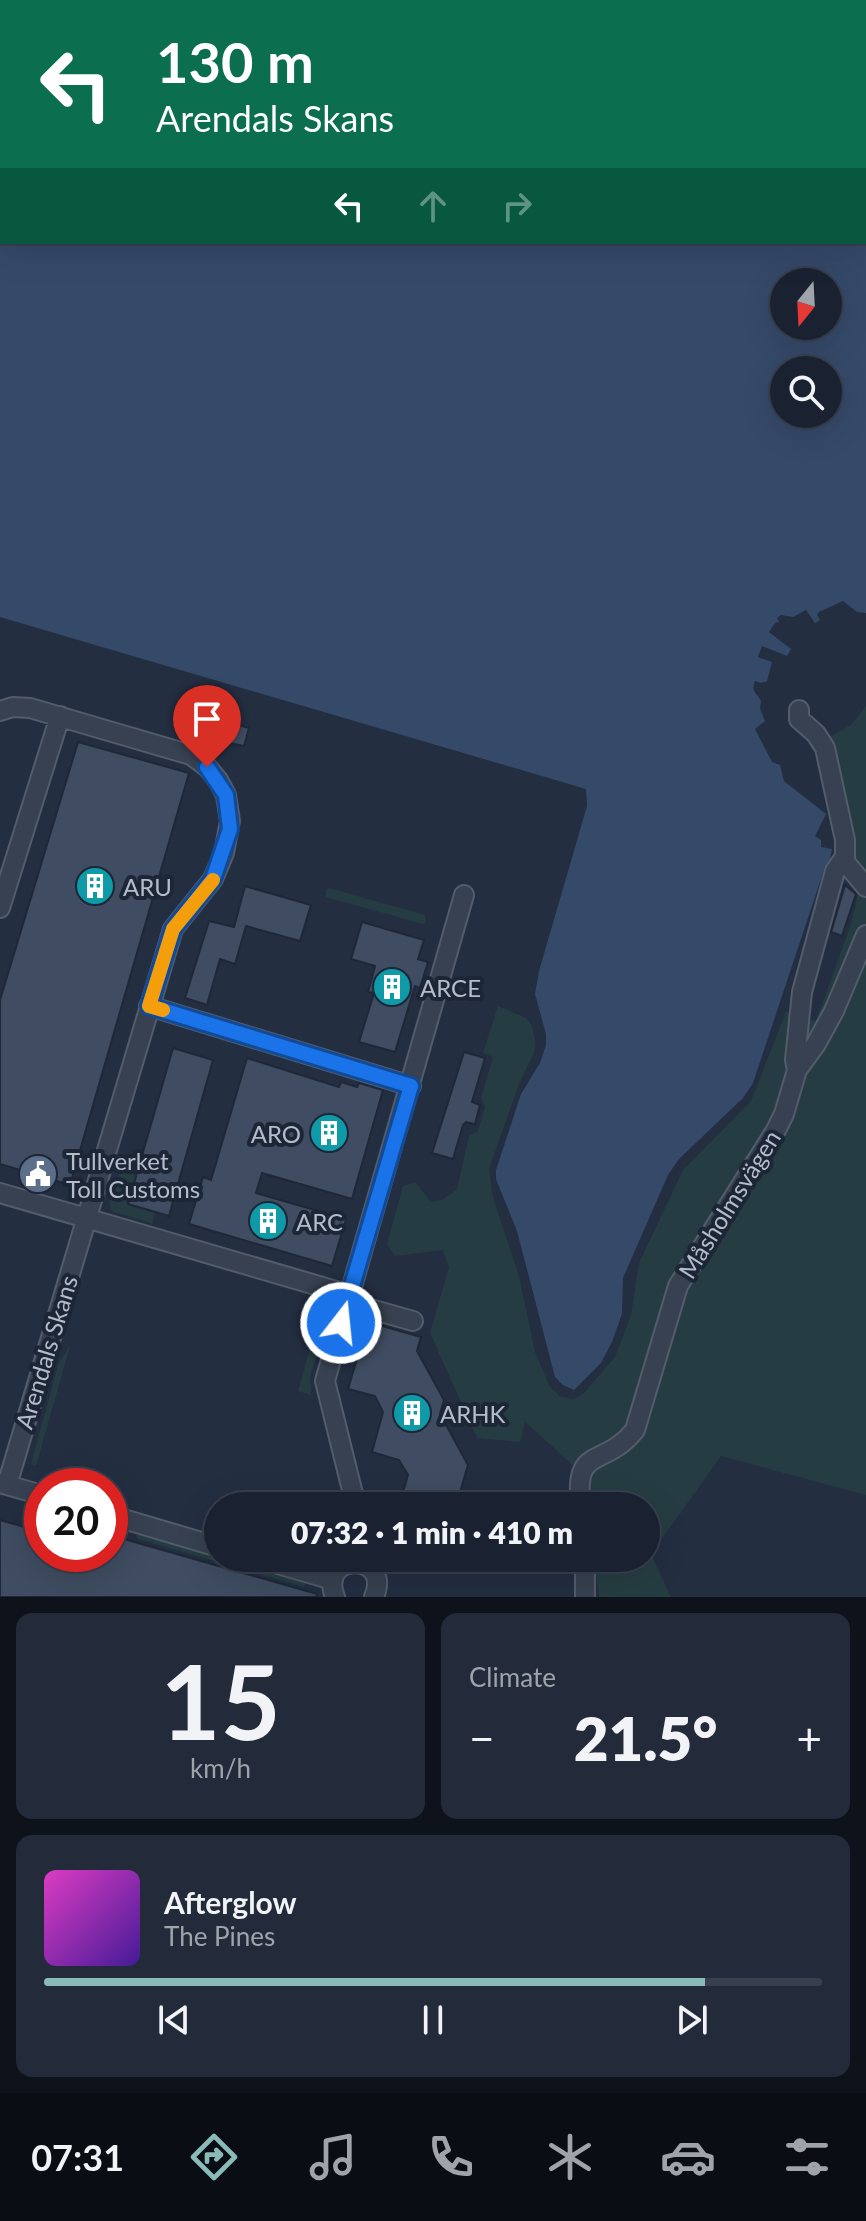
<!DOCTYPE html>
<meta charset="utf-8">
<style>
:root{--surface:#1a2231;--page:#232a39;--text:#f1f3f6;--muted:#9fa4ab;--line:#383f4d;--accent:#8bbbb9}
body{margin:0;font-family:Lato,sans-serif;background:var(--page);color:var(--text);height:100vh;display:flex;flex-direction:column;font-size:30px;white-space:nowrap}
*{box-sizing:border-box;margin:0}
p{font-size:26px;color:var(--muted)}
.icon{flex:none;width:44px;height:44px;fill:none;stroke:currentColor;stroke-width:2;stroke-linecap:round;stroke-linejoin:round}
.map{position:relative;height:1597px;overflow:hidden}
.drawer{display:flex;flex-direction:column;gap:16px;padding:16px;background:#0e131b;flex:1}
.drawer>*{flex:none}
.guide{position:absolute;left:0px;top:0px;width:866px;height:244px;box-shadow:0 8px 32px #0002,0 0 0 2px var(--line);background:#0b6e4f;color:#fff;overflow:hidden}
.needle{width:52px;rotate:198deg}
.controls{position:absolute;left:770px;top:268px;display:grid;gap:16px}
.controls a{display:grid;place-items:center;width:72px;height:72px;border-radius:50%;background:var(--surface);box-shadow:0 8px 32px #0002,0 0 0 2px var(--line);font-size:40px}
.speed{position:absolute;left:24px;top:1468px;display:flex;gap:16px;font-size:40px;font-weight:700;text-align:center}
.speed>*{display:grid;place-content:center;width:104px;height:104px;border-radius:50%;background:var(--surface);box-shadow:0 8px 32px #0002,0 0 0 2px var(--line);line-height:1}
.speed .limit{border:12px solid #d22;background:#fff;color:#111}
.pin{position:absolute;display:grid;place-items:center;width:68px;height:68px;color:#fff;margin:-82px -34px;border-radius:50% 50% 50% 0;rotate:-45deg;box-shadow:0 0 8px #0007}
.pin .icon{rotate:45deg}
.me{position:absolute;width:88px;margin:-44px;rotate:16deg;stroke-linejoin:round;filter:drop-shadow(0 0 6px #0008)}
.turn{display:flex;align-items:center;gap:28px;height:168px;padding:0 24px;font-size:36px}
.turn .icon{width:104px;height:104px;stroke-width:2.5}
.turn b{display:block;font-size:56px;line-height:68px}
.lanes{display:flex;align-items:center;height:76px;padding:0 24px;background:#0003;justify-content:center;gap:40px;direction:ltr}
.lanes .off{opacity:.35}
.big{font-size:60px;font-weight:800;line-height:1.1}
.drawer .card{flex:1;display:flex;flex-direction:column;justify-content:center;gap:12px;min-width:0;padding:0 28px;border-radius:16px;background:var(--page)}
.drawer .dial{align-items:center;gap:0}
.dial b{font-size:104px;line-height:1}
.song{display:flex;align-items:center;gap:24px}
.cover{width:96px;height:96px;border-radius:12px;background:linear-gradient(135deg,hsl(310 70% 55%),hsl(260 70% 35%))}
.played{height:8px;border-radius:4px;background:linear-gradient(90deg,var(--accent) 85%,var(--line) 85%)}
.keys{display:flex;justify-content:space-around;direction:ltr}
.heat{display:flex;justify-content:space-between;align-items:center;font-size:44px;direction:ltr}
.drawer .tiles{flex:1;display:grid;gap:16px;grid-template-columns:1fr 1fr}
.card:last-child{grid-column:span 2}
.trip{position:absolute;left:204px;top:1492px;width:456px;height:80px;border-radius:40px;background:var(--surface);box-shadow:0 8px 32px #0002,0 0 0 2px var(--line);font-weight:800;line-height:80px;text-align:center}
.tabs{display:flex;height:128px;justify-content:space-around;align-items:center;background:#0a0e14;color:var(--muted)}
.tabs .icon{width:56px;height:56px}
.tabs .selected{color:var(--accent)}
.tabs b{font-size:36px;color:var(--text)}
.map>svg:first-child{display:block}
.green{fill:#253d42}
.water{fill:#354969;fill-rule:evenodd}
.building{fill:#3f4c61;stroke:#1e2838;stroke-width:2}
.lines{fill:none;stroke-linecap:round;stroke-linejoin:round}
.minor-casing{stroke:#525c6b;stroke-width:22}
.minor{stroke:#374151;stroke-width:18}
.route-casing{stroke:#114b97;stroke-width:20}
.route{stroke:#1a73e8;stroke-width:14}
.slow{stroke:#f59e0b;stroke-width:14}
.labels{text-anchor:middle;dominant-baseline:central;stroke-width:8;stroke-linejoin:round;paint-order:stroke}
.poi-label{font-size:24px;fill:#b4bccb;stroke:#1c2636;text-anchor:start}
.street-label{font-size:24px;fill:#b4bccb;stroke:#1c2636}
</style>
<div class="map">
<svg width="866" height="1597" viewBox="0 0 866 1597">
<rect width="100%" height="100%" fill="#232e41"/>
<path class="green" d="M866,706V1495L721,1456L651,1554L671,1597H599L595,1558H646V1506H590L587,1478L525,1422L520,1442L477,1438L430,1333L449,1267L443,1250L395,1256L387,1244L403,1186L415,1182L431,1202L444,1199L457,1189L469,1136L478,1131L485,1107L481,1098L493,1057L483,1053L498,1006L526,1018L532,1026L535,1040L534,1053L519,1084L489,1169L493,1198L519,1276L535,1352L550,1387L561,1397L574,1399L583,1394L615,1357L631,1315L639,1263L683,1170L751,1101L786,1012L816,1021L851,924L860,886L844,880L840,869L825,739L851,725Z
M329,888L425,915L426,923L423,924L326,897V889Z
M121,1169L133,1173L135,1176L127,1204L155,1213L152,1223L157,1225L111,1211L109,1202Z
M323,1302L332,1305L310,1377L311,1395L298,1391Z
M70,1346L36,1466L31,1464L59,1362Z
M138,1533L305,1583L304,1587L138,1539L136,1536Z"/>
<path class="water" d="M0,0H866V613L857,612L843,601L819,612L817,615L820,620L815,623L806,610L793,617L781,615L777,618L779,622L775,623L769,632L791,649L787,656L762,646L758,657L772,662L767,681L761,683L755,681C751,692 756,692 761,701L760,709L765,721L755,729L772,762L780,765L784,781L826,814L815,836L821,840V847L832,849L830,859L825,867L753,1083L743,1098L679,1159L668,1175L623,1278L622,1314L612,1342L601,1363L574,1390L563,1385L555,1377L517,1231L496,1179V1170L521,1094L540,1063L546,1045V1034L535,994L539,971L587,806L586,789L0,617V39L2,35V242H864V2H2V21ZM784,282H828V326H784ZM784,370H828V414H784Z"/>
<path class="building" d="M209,716L249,728L244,746L214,740V737L204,734Z
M78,742L189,773L70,1185L0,1164V1000Z
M845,885L856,894L842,936L831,932Z
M245,886L311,905L300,941L246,926L235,964L220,959L207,1005L185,998L209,921L234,927Z
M362,922L424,940L418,959L428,962L420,988L415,986L395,1052L359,1042L374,993L368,992L375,966L351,959Z
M173,1048L213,1060L169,1216L128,1204Z
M464,1052L485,1058L472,1102L480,1105L475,1124L466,1122L463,1125L453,1159L432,1153Z
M247,1058L339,1087L341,1082L357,1087L359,1083L383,1090L352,1199L262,1173L256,1193L346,1219L332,1266L189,1224L203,1177L211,1180Z
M368,1322L421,1337L417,1351L444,1400L440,1414L468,1465L456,1506H399L408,1475L399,1460L372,1452L383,1412L375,1396L348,1389Z
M0,1520L42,1532V1554H110V1535L317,1594L316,1597H0Z"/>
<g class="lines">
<g class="minor-casing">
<path id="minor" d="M799,710V719L816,734L825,748L845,840V862L866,887
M0,711L13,707L30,708L191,755L207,767L218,780L226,795L230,821L224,853L213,879L173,929L7,1485
M0,908L60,716
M149,1006L411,1086
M797,1070L795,1060L802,992L835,871L844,858
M0,1193L350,1295L360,1306L413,1321
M0,1483L42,1495
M356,1506L325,1381L464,895
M581,1506C573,1444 604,1469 635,1430L678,1286L776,1130L784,1114L797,1070L816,1044L834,1011L866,935
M110,1515L218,1547
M257,1558L333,1580
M335,1597C317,1552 393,1552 374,1597
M585,1597V1558"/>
</g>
<use href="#minor" class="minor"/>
</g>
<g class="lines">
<g class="route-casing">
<path id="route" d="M207,767L226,795L230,829L213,879L173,929L149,1006L411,1086L341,1323"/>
</g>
<use href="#route" class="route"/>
<path class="slow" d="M163,1010L149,1006L173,929L213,880"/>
</g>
<defs>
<g id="building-disc" transform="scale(2)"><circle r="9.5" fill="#0f9aa8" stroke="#1c2636"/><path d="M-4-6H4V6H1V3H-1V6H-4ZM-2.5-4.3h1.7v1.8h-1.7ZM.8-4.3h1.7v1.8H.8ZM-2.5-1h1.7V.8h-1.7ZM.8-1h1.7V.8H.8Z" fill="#fff"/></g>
<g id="civic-disc" transform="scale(2)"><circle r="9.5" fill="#5c6f8a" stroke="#1c2636"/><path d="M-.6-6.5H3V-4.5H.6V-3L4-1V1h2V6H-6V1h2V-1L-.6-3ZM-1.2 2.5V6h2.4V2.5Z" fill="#fff"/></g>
</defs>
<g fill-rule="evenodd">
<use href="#building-disc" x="95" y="886"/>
<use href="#building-disc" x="392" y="987"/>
<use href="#building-disc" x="329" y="1133"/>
<use href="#civic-disc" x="38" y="1174"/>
<use href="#building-disc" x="268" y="1221"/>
<use href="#building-disc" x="412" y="1413"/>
</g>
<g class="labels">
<g class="poi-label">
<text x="123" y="886">ARU</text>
<text x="420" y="987">ARCE</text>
<text x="301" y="1133" text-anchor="end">ARO</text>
<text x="66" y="1160">Tullverket<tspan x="66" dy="28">Toll Customs</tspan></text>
<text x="296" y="1221">ARC</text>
<text x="440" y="1413">ARHK</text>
</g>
<g class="street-label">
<text transform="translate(729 1204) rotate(-58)">Måsholmsvägen</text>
<text transform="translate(46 1352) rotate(-73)">Arendals Skans</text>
</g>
</g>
</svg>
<div class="controls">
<a><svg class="needle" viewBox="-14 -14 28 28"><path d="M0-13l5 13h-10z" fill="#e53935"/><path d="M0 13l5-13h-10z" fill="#9fa4ab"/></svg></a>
<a><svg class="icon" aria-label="search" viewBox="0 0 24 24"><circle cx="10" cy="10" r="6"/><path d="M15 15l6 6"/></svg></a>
</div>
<div class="speed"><div class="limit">20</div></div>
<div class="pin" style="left:207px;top:767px;background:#d93025"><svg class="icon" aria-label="arrive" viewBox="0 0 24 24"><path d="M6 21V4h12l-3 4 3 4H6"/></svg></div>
<svg class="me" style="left:341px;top:1323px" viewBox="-20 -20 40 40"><circle r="17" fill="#1a73e8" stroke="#fff" stroke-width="3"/><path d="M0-11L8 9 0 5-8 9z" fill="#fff"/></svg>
<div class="trip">07:32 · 1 min · 410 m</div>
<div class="guide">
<div class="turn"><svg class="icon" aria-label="left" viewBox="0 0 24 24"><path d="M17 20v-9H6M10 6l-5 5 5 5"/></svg><div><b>130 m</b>Arendals Skans</div></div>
<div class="lanes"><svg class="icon" aria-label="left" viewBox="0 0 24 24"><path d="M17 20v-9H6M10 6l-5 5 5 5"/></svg><svg class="icon off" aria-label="ahead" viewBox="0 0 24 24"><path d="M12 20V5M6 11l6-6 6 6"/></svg><svg class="icon off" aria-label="right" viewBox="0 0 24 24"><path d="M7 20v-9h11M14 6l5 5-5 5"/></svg></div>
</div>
</div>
<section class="drawer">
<div class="tiles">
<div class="card dial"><b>15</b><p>km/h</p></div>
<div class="card"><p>Climate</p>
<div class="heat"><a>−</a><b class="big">21.5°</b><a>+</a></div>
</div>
<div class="card">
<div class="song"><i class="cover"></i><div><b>Afterglow</b><p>The Pines</p></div></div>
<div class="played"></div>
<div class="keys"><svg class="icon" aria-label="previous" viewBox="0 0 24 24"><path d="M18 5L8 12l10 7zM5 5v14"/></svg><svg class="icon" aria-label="pause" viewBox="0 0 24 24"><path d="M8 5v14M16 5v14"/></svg><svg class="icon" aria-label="next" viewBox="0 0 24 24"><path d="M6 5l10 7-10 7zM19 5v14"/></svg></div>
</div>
</div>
</section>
<nav class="tabs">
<b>07:31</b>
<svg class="icon selected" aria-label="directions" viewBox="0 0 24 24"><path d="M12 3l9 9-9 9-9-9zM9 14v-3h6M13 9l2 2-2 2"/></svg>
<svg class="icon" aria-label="music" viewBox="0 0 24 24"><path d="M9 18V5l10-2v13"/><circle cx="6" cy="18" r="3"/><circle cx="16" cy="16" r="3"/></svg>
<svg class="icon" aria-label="phone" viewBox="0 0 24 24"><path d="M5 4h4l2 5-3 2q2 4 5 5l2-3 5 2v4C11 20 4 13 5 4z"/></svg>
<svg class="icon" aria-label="climate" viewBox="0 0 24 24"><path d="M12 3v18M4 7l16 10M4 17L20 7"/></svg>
<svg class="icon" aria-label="car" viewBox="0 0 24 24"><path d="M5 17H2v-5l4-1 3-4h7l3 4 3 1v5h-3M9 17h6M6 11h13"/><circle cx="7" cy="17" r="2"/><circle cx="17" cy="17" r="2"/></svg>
<svg class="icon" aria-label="filters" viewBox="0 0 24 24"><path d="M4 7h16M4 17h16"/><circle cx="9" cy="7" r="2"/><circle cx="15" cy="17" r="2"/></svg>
</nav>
